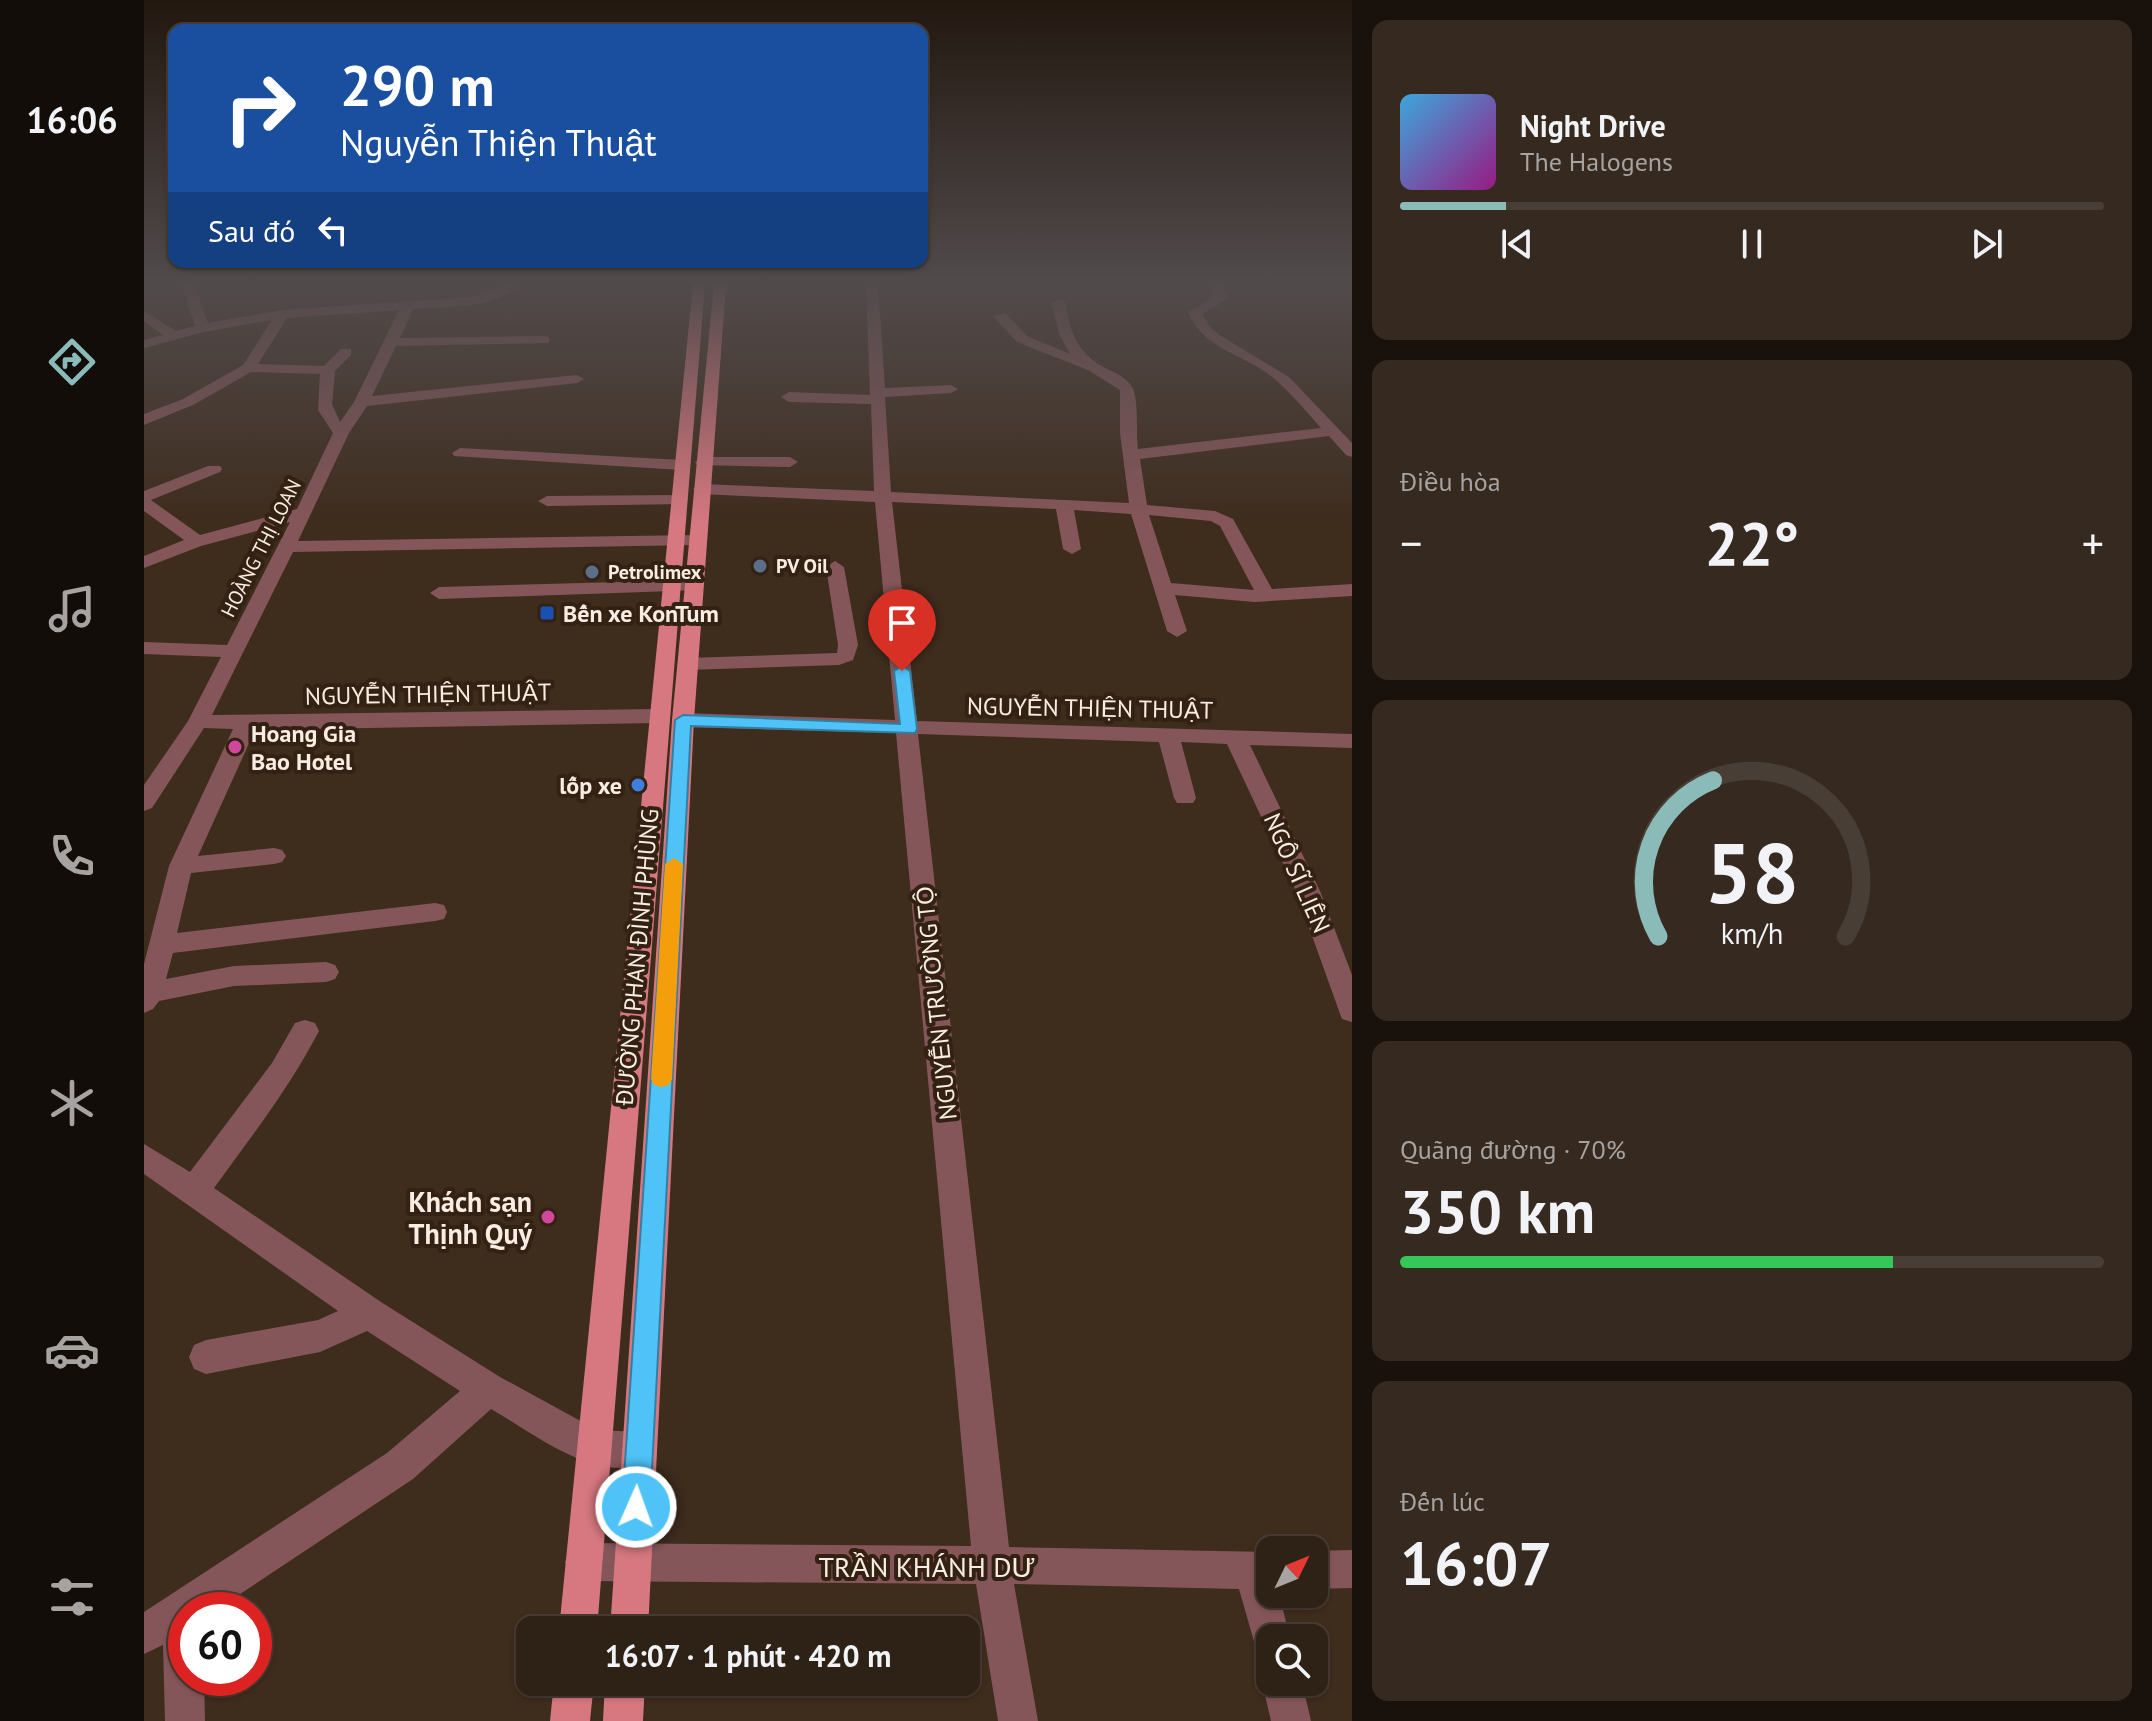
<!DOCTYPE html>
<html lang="vi">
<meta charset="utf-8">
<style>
:root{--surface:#2e2116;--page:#36291f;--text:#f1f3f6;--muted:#a7a3a1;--line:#493e35;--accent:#8bbbb9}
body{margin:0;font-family:"PT Sans",sans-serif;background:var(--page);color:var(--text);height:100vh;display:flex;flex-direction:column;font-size:30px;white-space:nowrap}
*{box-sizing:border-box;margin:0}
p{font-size:26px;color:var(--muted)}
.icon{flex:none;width:44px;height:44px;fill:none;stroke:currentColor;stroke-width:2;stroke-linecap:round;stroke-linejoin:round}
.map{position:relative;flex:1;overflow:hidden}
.side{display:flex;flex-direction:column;gap:20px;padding:20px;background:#19120c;width:800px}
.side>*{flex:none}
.banner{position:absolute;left:24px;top:24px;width:760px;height:244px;border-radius:16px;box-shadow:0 2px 6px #0004,0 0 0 2px var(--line);background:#1a4fa0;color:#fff;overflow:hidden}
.needle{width:52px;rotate:47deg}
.controls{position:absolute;left:1112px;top:1536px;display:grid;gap:16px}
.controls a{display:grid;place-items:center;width:72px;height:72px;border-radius:16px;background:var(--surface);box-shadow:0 2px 6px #0004,0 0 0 2px var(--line);font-size:40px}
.speed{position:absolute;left:24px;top:1592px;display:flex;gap:16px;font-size:40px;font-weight:700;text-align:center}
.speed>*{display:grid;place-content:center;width:104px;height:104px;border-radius:50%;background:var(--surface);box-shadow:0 2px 6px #0004,0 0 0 2px var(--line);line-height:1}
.speed .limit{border:12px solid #d22;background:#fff;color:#111}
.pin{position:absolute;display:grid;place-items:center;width:68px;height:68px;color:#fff;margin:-82px -34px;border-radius:50% 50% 50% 0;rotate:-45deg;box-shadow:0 0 8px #0007}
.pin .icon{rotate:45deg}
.me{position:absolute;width:88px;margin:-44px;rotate:2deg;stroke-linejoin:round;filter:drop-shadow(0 0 6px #0008)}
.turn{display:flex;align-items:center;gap:28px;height:168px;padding:0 40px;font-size:36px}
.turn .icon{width:104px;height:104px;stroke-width:2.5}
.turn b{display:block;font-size:56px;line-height:68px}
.then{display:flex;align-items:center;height:76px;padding:0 40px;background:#0003;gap:16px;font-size:30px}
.big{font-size:60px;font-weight:700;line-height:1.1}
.side .card{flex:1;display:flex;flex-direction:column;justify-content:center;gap:12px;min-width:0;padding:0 28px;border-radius:16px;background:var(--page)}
.side .dial{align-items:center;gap:0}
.dial svg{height:208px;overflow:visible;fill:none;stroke:var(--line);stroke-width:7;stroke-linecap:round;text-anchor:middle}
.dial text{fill:var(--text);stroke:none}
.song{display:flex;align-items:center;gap:24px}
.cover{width:96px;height:96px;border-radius:12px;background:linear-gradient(135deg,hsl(200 70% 55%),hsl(310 70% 35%))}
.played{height:8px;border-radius:4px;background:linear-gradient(90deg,var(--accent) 15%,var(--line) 15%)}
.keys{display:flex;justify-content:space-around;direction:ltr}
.heat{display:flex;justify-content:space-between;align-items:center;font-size:44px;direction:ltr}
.charge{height:12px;border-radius:6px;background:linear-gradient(90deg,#34c759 70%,var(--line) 0)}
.trip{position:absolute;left:372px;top:1616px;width:464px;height:80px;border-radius:16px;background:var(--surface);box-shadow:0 2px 6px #0004,0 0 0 2px var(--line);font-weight:700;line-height:80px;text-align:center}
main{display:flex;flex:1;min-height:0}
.dock{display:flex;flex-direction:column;width:144px;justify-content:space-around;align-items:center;background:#120d09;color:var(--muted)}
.dock .icon{width:56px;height:56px}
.dock .current{color:var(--accent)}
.dock b{font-size:36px;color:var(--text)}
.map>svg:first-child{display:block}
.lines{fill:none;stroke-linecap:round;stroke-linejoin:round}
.minor{fill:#855659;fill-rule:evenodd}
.major{fill:#d77880;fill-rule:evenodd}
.route{fill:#4fc3f7;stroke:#337fa1;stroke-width:2}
.slow{fill:#f59e0b}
.service-dot{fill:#5c6f8a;stroke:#332213;stroke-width:3}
.transit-dot{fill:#1a4fb4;stroke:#332213;stroke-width:3}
.hotel-dot{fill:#d1479c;stroke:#332213;stroke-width:3}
.shop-dot{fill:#3f7fe0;stroke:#332213;stroke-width:3}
.labels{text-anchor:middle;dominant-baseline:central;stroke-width:8;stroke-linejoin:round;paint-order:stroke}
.far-street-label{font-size:20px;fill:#f8ece3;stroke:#332213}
.far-poi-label{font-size:20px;font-weight:bold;fill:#f8ece3;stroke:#332213;text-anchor:start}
.poi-label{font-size:24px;font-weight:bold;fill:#f8ece3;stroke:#332213;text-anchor:start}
.street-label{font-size:24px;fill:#f8ece3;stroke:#332213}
.near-poi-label{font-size:28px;font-weight:bold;fill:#f8ece3;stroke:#332213;text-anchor:end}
.near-street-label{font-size:28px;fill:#f8ece3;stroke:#332213}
</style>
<main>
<nav class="dock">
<b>16:06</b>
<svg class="icon current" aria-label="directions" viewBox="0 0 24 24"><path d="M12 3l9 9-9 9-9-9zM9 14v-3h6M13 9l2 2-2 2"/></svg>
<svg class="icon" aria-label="music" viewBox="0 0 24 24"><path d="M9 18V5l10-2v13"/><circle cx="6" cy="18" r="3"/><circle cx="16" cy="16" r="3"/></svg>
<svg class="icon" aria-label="phone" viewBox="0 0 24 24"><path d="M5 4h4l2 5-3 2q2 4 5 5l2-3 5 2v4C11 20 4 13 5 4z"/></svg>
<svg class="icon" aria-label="climate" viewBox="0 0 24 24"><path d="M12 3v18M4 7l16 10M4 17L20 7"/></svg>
<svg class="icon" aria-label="car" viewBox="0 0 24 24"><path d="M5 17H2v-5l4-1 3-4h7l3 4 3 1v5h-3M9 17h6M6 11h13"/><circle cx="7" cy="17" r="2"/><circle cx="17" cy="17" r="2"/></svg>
<svg class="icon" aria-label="filters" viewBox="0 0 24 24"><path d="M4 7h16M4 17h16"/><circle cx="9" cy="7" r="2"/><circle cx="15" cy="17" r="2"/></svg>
</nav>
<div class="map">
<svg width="1208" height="1721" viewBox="0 0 1208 1721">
<rect width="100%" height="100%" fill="#3e2c1d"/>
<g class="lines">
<path class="minor" d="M38,284H50L64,323L139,310L326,297L362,284H378C351,309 305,306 269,309L256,338L400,336L405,337V343L252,346L228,396L433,375L440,379L433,383L223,406L205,433L154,541L552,535L561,540L552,545L149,552L68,715L514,709L525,716L514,723L111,730L54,856L130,848L138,850L142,856L138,862L130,864L47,873L33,933L291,903L300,905L303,912L300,919L291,921L29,953L22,979L90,966L182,962L191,965L195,972L191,979L182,982L90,986L15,1001L9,1009L0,1013V964L25,866L89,729L60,728L8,808L0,811V785L44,721L77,657L0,654V642L83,645L146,522L57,546L0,568V556L40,540L0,511V491L64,466H76L78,469L76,472L7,500L56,535L153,509L189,433L174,410L176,374L107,372L49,405L0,425V414L39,399L99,365L128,320L60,332L0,348V340L19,335L0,321V311L32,331L51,326ZM255,310L210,402L196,422L188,404L191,371L207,355V349H197L180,366L114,364L143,318Z
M722,284H734L741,388L807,385L814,389L807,393L741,397L747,492L985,503L976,433V390L944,370L873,342L849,316L861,313L883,336L926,354L915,334L908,303L915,299L922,303C925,333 935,355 963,369C972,373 983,378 988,387C995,398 992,434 994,449L1177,428C1160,409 1143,388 1123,373C1095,353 1058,347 1044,312L1070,297L1065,284H1077L1084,299L1058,314L1067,328L1077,336L1145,377L1208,443V457L1202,455L1185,436L996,459L1003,505L1071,511L1089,519L1128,589L1208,584V596L1110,602L1031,595L1043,631L1033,637L1023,631L987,514L930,510L937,549L928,554L919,549L912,509L748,502L773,721L1208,734V748L1106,745L1176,891L1208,975V1022L1198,1019L1195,1011L1152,891L1083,744L1037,742L1052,798L1049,803H1033L1030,798L1015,742L774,734L865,1547L1126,1552V1594H1135L1146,1638H1126V1657L1113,1652L1095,1589L870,1584L894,1721H854L832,1584L440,1581L427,1575L421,1562L427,1549L440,1543L827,1546L752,733L539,727L528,720L539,713L751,720L731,502L557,494L549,489L557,484L730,491L727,404L645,402L637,397L645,392L726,395ZM1005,515L1067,521L1076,526L1110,590L1027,583Z
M316,448L538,460L546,465L538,470L310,456L308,453Z
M559,457H646L654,462L646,467L553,465L551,462Z
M535,495L544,500L541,504L403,506L394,501L403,496Z
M691,561L700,567L714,645L709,660L695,665L543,670L533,664L543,658L693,653L694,645L682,567Z
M550,580L559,586L557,590L295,599L286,593L295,587Z
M161,1020L171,1023L175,1031C146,1087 107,1137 70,1188L237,1302L356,1377L453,1430L495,1432L507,1438L513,1450L507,1462C452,1485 393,1435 347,1409L269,1479L72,1610H42V1678H60L61,1721H21L19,1645L0,1654V1612L243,1453L316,1391L223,1331L176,1352L62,1374L50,1369L45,1357L50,1345L62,1340L174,1320L194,1311L0,1174V1144L46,1172L128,1063L151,1023Z
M1208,1550V1588L1170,1589V1551Z
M1126,1667V1682H1158L1167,1721H1127L1118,1682Z"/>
<path class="major" d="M549,284H561L453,1630H415Z
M570,284H582L550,720L504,1630H466L528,720Z
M410,1682H450L446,1721H406Z
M461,1682H501L499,1721H459Z"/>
</g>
<linearGradient id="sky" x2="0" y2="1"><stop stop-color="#221810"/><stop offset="0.54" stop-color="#524b4c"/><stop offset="1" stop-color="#524b4c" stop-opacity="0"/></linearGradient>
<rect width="1208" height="525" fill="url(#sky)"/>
<path class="route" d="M758,666L766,671L773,729L771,733L547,726L506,1507L502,1517L492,1521L482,1517L478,1507L531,720L539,715L756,724L750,671Z"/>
<path class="slow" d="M530,858L539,864L528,1079L525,1085L517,1087L510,1085L507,1079L521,864Z"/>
<g class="service-dot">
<circle cx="616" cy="566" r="8"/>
<circle cx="448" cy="572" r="8"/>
</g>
<rect class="transit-dot" x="395" y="605" width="16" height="16" rx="4"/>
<g class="hotel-dot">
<circle cx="91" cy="747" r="8"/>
<circle cx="404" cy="1217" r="8"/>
</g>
<circle class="shop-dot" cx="494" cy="785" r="8"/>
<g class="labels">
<g class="far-street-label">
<text transform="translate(117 548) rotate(-63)">HOÀNG THỊ LOAN</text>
</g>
<g class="far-poi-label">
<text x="632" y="566">PV Oil</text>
<text x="464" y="572">Petrolimex</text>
</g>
<g class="poi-label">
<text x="419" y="613">Bến xe KonTum</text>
<text x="107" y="733">Hoang Gia<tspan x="107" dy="28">Bao Hotel</tspan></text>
<text x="478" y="785" text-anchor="end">lốp xe</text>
</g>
<g class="street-label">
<text transform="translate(284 694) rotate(-1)">NGUYỄN THIỆN THUẬT</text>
<text transform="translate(946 708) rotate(1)">NGUYỄN THIỆN THUẬT</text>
<text transform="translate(1153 873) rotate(66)">NGÔ SĨ LIÊN</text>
<text transform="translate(493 957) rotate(-85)">ĐƯỜNG PHAN ĐÌNH PHÙNG</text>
<text transform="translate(792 1003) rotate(-96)">NGUYỄN TRƯỜNG TỘ</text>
</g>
<g class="near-poi-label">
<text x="388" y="1201">Khách sạn<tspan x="388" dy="32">Thịnh Quý</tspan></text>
</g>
<g class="near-street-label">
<text x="783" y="1566">TRẦN KHÁNH DƯ</text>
</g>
</g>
</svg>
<div class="controls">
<a><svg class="needle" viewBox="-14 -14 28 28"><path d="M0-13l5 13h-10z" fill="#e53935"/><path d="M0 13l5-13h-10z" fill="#a7a3a1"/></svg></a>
<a><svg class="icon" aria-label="search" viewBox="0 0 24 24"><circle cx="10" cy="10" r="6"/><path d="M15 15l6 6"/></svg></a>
</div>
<div class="speed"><div class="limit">60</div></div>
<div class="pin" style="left:758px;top:671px;background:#d93025"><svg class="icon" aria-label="arrive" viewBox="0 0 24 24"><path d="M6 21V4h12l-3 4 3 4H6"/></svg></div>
<svg class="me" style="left:492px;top:1507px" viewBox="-20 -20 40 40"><circle r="17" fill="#4fc3f7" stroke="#fff" stroke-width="3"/><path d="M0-11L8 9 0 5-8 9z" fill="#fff"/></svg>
<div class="trip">16:07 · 1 phút · 420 m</div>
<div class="banner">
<div class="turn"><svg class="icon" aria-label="right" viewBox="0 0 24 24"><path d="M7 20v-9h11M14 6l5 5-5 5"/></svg><div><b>290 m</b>Nguyễn Thiện Thuật</div></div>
<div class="then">Sau đó<svg class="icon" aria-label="left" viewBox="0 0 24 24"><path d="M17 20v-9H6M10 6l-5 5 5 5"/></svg></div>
</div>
</div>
<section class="side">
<div class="card">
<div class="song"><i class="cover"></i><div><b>Night Drive</b><p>The Halogens</p></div></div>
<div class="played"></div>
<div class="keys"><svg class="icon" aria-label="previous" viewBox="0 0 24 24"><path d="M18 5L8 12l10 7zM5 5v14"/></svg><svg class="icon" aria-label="pause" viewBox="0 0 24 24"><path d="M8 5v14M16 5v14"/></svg><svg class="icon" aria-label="next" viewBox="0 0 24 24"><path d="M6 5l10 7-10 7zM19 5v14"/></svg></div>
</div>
<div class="card"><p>Điều hòa</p>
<div class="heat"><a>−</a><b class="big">22°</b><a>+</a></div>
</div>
<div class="card dial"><svg viewBox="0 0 100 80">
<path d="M14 69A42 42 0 1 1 86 69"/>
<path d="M14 69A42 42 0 0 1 35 9" stroke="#8bbbb9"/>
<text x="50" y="56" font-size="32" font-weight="700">58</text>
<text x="50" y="72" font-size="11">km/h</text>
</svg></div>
<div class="card"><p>Quãng đường · 70%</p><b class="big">350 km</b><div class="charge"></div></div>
<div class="card"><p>Đến lúc</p><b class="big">16:07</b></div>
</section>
</main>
